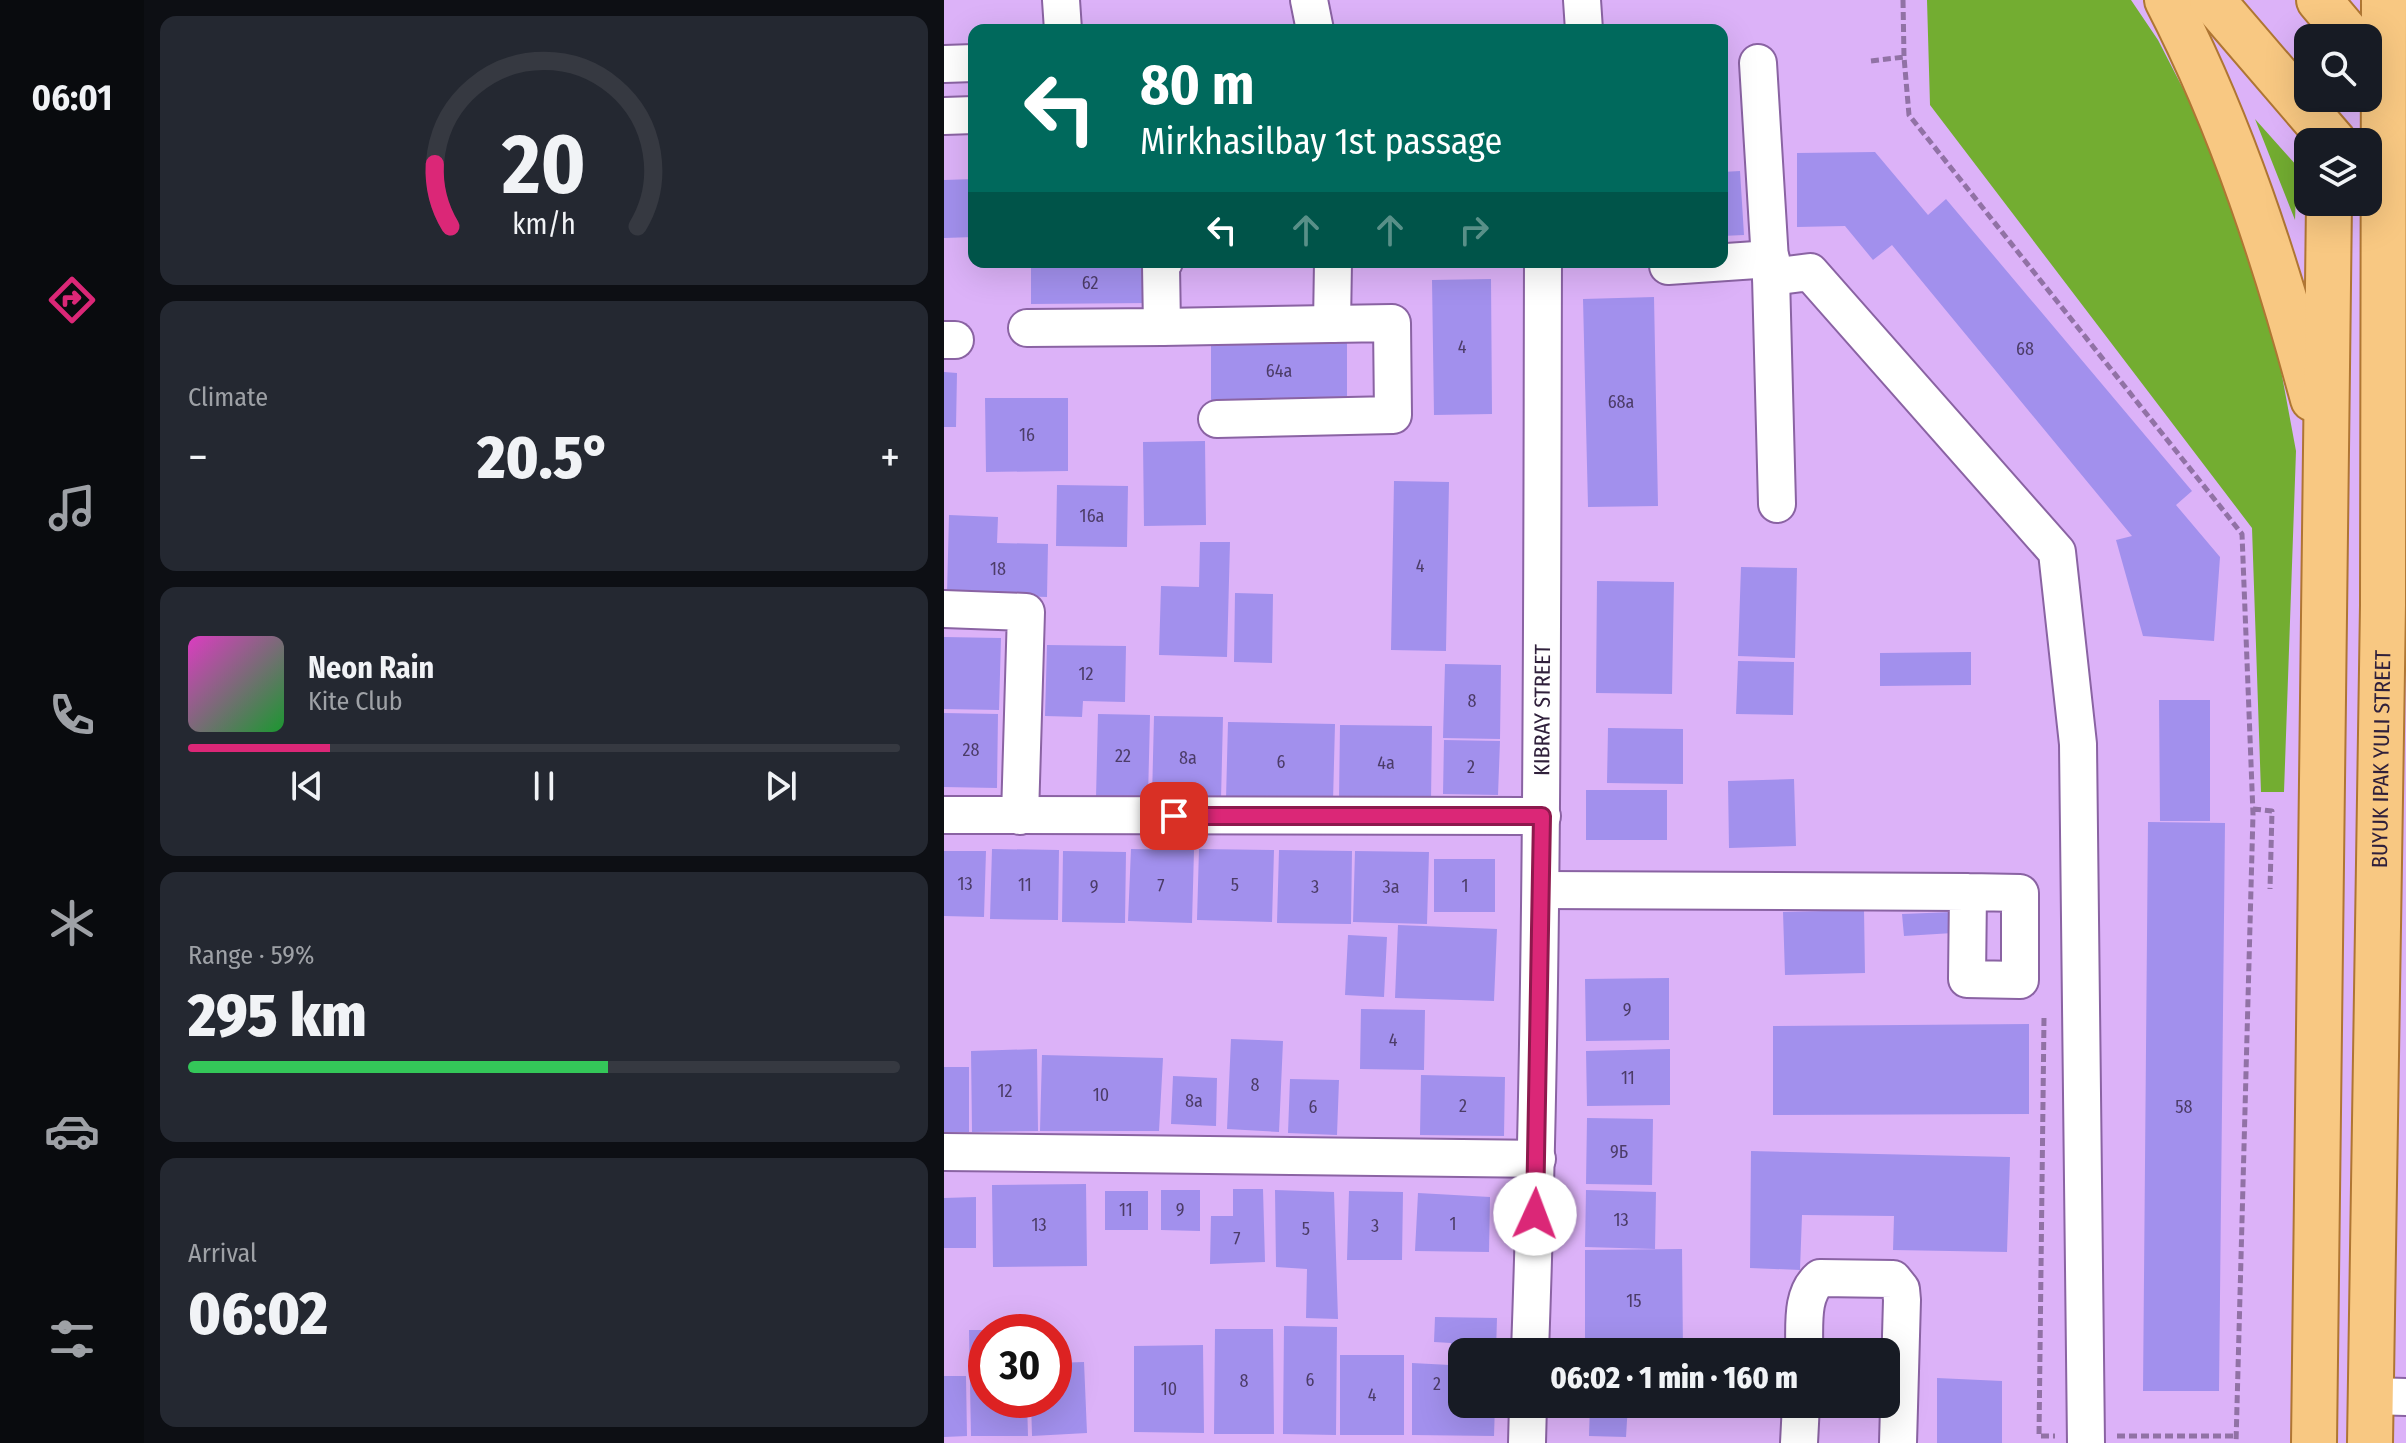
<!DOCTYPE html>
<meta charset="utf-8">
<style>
:root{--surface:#171b24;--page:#242831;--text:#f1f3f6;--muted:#9ea1a6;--line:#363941;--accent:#db2777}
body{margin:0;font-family:"Fira Sans Condensed",sans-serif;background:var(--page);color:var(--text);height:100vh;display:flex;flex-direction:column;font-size:30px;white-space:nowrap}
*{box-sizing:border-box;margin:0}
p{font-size:26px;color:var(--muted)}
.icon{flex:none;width:44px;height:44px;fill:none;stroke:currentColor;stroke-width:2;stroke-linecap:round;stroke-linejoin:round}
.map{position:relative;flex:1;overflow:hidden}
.details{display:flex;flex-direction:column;gap:16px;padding:16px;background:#0d0f14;width:800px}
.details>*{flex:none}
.top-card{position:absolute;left:24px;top:24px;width:760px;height:244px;border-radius:16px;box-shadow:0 8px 32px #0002;background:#00695c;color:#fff;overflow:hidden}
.tools{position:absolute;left:1350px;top:24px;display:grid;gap:16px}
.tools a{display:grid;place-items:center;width:88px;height:88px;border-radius:16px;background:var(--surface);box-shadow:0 8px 32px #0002;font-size:40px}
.speed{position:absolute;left:24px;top:1314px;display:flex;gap:16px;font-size:40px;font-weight:700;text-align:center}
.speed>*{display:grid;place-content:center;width:104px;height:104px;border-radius:50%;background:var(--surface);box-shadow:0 8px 32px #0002;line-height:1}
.speed .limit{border:12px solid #d22;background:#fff;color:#111}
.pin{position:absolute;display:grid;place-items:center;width:68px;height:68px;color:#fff;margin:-34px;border-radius:16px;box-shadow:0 4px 12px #0006}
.me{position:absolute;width:88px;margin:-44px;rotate:2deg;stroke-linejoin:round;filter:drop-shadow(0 0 6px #0008)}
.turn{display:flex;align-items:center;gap:28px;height:168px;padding:0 40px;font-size:36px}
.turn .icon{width:104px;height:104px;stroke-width:2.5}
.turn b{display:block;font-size:56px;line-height:68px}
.lanes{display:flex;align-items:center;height:76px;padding:0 40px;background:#0003;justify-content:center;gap:40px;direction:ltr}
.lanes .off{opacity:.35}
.big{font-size:60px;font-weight:800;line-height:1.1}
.details .tile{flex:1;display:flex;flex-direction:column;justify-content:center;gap:12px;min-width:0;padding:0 28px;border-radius:16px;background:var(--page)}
.details .dial{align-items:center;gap:0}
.dial svg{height:208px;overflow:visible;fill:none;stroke:var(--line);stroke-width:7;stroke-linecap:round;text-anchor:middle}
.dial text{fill:var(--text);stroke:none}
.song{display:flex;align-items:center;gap:24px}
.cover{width:96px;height:96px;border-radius:12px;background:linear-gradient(135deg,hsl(310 70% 55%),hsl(130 70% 35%))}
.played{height:8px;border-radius:4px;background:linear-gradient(90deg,var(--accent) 20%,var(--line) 20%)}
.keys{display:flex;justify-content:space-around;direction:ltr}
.heat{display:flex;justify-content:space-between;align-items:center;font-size:44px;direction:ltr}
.charge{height:12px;border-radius:6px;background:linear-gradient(90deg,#34c759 59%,var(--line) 0)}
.trip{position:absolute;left:504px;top:1338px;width:452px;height:80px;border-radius:16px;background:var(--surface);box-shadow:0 8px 32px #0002;font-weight:800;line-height:80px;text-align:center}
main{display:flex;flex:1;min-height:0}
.tabs{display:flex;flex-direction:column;width:144px;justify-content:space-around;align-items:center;background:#090b0e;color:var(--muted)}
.tabs .icon{width:56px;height:56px}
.tabs .on{color:var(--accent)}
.tabs b{font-size:36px;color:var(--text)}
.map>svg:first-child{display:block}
.green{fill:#73ad31}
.building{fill:#a290ed}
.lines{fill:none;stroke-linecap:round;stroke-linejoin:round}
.minor-casing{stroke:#8a63a3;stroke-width:40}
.major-casing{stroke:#af7633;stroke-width:48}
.path{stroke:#9172a5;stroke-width:5;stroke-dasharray:8 4;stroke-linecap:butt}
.minor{stroke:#fff;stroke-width:36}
.major{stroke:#f8c882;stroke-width:44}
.route-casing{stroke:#8e194d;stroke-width:20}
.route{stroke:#db2777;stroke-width:14}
.labels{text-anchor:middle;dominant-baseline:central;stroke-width:7;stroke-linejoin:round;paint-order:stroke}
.number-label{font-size:18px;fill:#4c3c68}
.street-label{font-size:22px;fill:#30203b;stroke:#dcb2f8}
</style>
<main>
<nav class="tabs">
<b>06:01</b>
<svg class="icon on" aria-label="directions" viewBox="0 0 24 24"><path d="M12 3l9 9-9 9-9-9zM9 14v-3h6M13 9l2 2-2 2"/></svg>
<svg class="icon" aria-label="music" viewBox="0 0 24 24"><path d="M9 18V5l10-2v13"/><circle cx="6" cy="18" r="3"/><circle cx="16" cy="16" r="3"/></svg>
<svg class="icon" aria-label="phone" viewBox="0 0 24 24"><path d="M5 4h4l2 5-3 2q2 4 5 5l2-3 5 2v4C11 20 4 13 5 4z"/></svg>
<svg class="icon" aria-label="climate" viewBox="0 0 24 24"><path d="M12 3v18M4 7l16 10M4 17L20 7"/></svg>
<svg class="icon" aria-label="car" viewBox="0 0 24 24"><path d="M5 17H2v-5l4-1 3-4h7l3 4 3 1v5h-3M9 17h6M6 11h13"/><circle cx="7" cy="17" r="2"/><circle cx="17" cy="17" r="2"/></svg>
<svg class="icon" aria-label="filters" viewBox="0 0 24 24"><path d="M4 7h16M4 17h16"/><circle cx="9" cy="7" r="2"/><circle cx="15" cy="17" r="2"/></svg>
</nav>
<section class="details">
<div class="tile dial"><svg viewBox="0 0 100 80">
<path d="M14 69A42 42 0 1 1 86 69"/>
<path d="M14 69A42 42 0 0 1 8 45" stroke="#db2777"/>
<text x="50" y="56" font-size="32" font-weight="700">20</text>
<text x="50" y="72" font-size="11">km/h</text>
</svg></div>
<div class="tile"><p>Climate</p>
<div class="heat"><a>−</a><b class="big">20.5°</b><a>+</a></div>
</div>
<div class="tile">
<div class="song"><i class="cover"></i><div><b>Neon Rain</b><p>Kite Club</p></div></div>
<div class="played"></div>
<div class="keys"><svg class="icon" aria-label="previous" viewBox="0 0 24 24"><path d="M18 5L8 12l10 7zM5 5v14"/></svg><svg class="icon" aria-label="pause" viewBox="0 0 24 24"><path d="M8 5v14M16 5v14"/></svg><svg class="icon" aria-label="next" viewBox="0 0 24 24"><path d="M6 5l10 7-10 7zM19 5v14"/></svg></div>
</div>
<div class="tile"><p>Range · 59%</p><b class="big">295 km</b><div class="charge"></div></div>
<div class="tile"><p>Arrival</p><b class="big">06:02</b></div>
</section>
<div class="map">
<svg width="1462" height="1443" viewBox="0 0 1462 1443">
<rect width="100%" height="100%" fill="#dcb2f8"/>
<path class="green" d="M983,0H1187L1214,40L1250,110L1285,195L1336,365L1352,451L1340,792H1317L1308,528L986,105Z
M1311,119L1353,166L1351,220Z"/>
<path class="building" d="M931,152L984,215L1002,199L1248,491L1232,505L1276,557L1270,641L1199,636L1172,540L1188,536L948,245L929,260L901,226L853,227V153Z
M796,171L800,235L778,236V172Z
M30,179V237L0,238V180Z
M87,262H205V303L87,304Z
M547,279L548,414L490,415L488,280Z
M710,297L714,506L644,507L639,299Z
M403,342V399L267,400V343Z
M0,372L13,373L12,427H0Z
M41,398H124V471L42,472Z
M261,441L262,525L200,526L199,442Z
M450,481L505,482L502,651L447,650Z
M113,485L184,486L183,547L112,546Z
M5,515L54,517L53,543L104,544L103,597L3,594Z
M256,542H286L283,657L215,655L217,586L255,587Z
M797,567L853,568L851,658L794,656Z
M653,581L730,582L728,694L652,693Z
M291,593L329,594L328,663L290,662Z
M0,637L57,638L55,710L0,709Z
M103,645L182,646L181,702L139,701L138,717L101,716Z
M1027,652V685L936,686V653Z
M794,661L850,662L849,715L792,714Z
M501,664L557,665L556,739L499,738Z
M1215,700H1266V821H1216Z
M0,713L54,714L53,788L0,787Z
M154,714L206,715L204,799L152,798Z
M210,716L279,717L277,800L208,798Z
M284,722L391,724L389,802L282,799Z
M396,725L488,726L487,802L395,801Z
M664,728L739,729V784L663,783Z
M500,740L556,741L554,795L499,794Z
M850,779L852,846L785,848L784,781Z
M642,790H723V840H642Z
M1204,822L1281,823L1275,1391H1199Z
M48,849L115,850L114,920L46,919Z
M187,849L250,850L248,923L184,921Z
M255,849L330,850L328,922L253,920Z
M335,850L408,851L407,924L333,923Z
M0,851H42L40,917L0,916Z
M119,851L182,852L181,923L118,922Z
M411,851L485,852L483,924L409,922Z
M490,859H551V912H490Z
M920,910L921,973L841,975L839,912Z
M1008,912L1009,933L960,936L958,914Z
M454,925L553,929L550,1001L451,998Z
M404,935L443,937L440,997L401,995Z
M725,978V1040L642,1041L641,979Z
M417,1009L481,1010L480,1070L416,1069Z
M1085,1024V1114L829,1115V1026Z
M287,1039L339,1041L335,1132L283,1129Z
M93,1049L94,1131L28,1132L27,1051Z
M726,1049V1105L643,1106L642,1051Z
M98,1055L219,1058L215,1131H96Z
M0,1067H25V1132H0Z
M477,1075L561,1077L560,1136L476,1135Z
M229,1076L273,1078L272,1126L227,1124Z
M346,1079L395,1080L393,1135L344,1133Z
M643,1118L709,1119L708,1185L642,1184Z
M807,1151L1066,1157L1063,1252L949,1250L950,1216L858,1215L856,1270L806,1268Z
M142,1184L143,1266L49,1267L48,1185Z
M289,1189H319L321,1262L266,1264L267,1216H289Z
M217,1190H256V1231L217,1230Z
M331,1190L390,1192L394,1319L362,1318L363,1269L332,1267Z
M642,1190L712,1192L711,1249L641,1247Z
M161,1191H204V1230H161Z
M405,1191L459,1192L458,1260H403Z
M474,1193L546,1197L545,1252L471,1251Z
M32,1197V1248H0V1198Z
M738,1249L739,1352H641V1250Z
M491,1317L553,1318L552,1352H518V1404H551L550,1436L468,1435V1363L506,1365L507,1343L490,1342Z
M340,1326L393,1327L392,1435L339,1434Z
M271,1329H329L330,1434H270Z
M25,1330H42V1400H83L84,1436H27Z
M259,1345L260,1433L190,1432V1346Z
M396,1355H460V1435H396Z
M140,1362L143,1433L88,1436L87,1400H110V1363Z
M0,1376H22L23,1436L0,1437Z
M993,1378L1058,1381V1443H993Z
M646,1404H684L682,1437L645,1436Z"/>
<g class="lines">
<g class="minor-casing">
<g id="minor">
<path d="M117,0L119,30"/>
<path d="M365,0L371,30"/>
<path d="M638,0L640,30"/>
<path d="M814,63L827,277L866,272L1113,552L1134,744L1142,1443"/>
<path d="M0,64L30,63"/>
<path d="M0,116L30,115"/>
<path d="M724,266L827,259"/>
<path d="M827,277L833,504"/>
<path d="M388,324L389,262"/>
<path d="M218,327L448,323L449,415L273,419"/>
<path d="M83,328L218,327L217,266L220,262"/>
<path d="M0,340H11"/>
<path d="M0,609L82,612L76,816"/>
<path d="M0,815L598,816"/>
<path d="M597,890L1024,892L1076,893V980L1023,979L1024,892"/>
<path d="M0,1152L593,1159"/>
<path id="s1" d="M586,1352C599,989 598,625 599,262"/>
<path d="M860,1352C861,1327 856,1295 876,1278L949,1279L957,1289L958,1300L954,1443"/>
<path d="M1427,1396L1462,1397"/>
<path d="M583,1443L584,1404"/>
<path d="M855,1443L857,1404"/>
</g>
</g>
<g class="major-casing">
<g id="major">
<path d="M1223,0C1288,126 1332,262 1369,399"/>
<path d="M1268,0L1390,142"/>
<path d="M1375,0L1407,38"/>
<path d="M1370,1443L1385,202"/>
<path id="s2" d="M1426,1443L1439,605L1440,0"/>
</g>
</g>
<path class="path" d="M959,0L960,57L965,115L1298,534L1309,814L1292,1443
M927,61L960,57
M1309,809L1328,811L1326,889
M1100,1018L1095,1436H1111
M1173,1436H1292"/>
<use href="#minor" class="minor"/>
<use href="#major" class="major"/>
</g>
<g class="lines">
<g class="route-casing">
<path id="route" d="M230,816H598L591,1214"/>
</g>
<use href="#route" class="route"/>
</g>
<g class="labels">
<g class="number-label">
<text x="146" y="283">62</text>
<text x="518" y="347">4</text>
<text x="1081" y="349">68</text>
<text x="335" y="371">64а</text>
<text x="677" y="402">68а</text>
<text x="83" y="435">16</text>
<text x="148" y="516">16a</text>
<text x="476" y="566">4</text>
<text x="54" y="569">18</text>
<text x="142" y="674">12</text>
<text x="528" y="701">8</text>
<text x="27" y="750">28</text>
<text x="179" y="756">22</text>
<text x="244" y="758">8a</text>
<text x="337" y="762">6</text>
<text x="442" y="763">4a</text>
<text x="527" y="767">2</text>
<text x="21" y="884">13</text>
<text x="81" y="885">11</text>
<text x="291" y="885">5</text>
<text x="217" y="886">7</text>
<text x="521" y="886">1</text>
<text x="150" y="887">9</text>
<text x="371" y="887">3</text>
<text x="447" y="887">3a</text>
<text x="683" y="1010">9</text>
<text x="449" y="1040">4</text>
<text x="684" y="1078">11</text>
<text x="311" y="1085">8</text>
<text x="61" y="1091">12</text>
<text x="157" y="1095">10</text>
<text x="250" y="1101">8a</text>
<text x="519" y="1106">2</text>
<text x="369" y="1107">6</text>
<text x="1240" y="1107">58</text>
<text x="675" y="1152">9Б</text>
<text x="182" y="1210">11</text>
<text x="236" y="1210">9</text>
<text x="677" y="1220">13</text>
<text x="509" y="1224">1</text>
<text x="95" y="1225">13</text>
<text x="431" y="1226">3</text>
<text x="362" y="1229">5</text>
<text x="293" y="1239">7</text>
<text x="690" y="1301">15</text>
<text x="366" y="1380">6</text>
<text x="300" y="1381">8</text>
<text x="493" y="1384">2</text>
<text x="225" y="1389">10</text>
<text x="428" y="1395">4</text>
</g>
<g class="street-label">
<text stroke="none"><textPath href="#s1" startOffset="642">KIBRAY STREET</textPath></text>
<text stroke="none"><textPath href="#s2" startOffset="684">BUYUK IPAK YULI STREET</textPath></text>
</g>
</g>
</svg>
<div class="tools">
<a><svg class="icon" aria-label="search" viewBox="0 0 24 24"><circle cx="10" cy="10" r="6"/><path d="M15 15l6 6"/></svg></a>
<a><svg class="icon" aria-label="layers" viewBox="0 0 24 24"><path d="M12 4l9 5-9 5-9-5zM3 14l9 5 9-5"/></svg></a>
</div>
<div class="speed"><div class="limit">30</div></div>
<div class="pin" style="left:230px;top:816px;background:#d93025"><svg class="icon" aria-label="arrive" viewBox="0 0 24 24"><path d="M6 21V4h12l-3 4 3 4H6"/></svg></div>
<svg class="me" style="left:591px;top:1214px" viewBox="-20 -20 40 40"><circle r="19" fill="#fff"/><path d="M0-13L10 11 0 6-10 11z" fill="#db2777"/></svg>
<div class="trip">06:02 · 1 min · 160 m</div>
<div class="top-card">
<div class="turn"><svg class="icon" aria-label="left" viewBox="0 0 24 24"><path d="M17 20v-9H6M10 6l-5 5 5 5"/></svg><div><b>80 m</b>Mirkhasilbay 1st passage</div></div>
<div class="lanes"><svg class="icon" aria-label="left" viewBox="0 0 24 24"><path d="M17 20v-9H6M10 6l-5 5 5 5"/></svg><svg class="icon off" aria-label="ahead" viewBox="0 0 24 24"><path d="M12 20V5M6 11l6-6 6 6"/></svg><svg class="icon off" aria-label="ahead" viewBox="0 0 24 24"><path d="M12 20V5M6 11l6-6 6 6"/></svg><svg class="icon off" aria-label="right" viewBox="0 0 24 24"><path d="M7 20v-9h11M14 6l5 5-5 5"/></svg></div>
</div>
</div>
</main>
